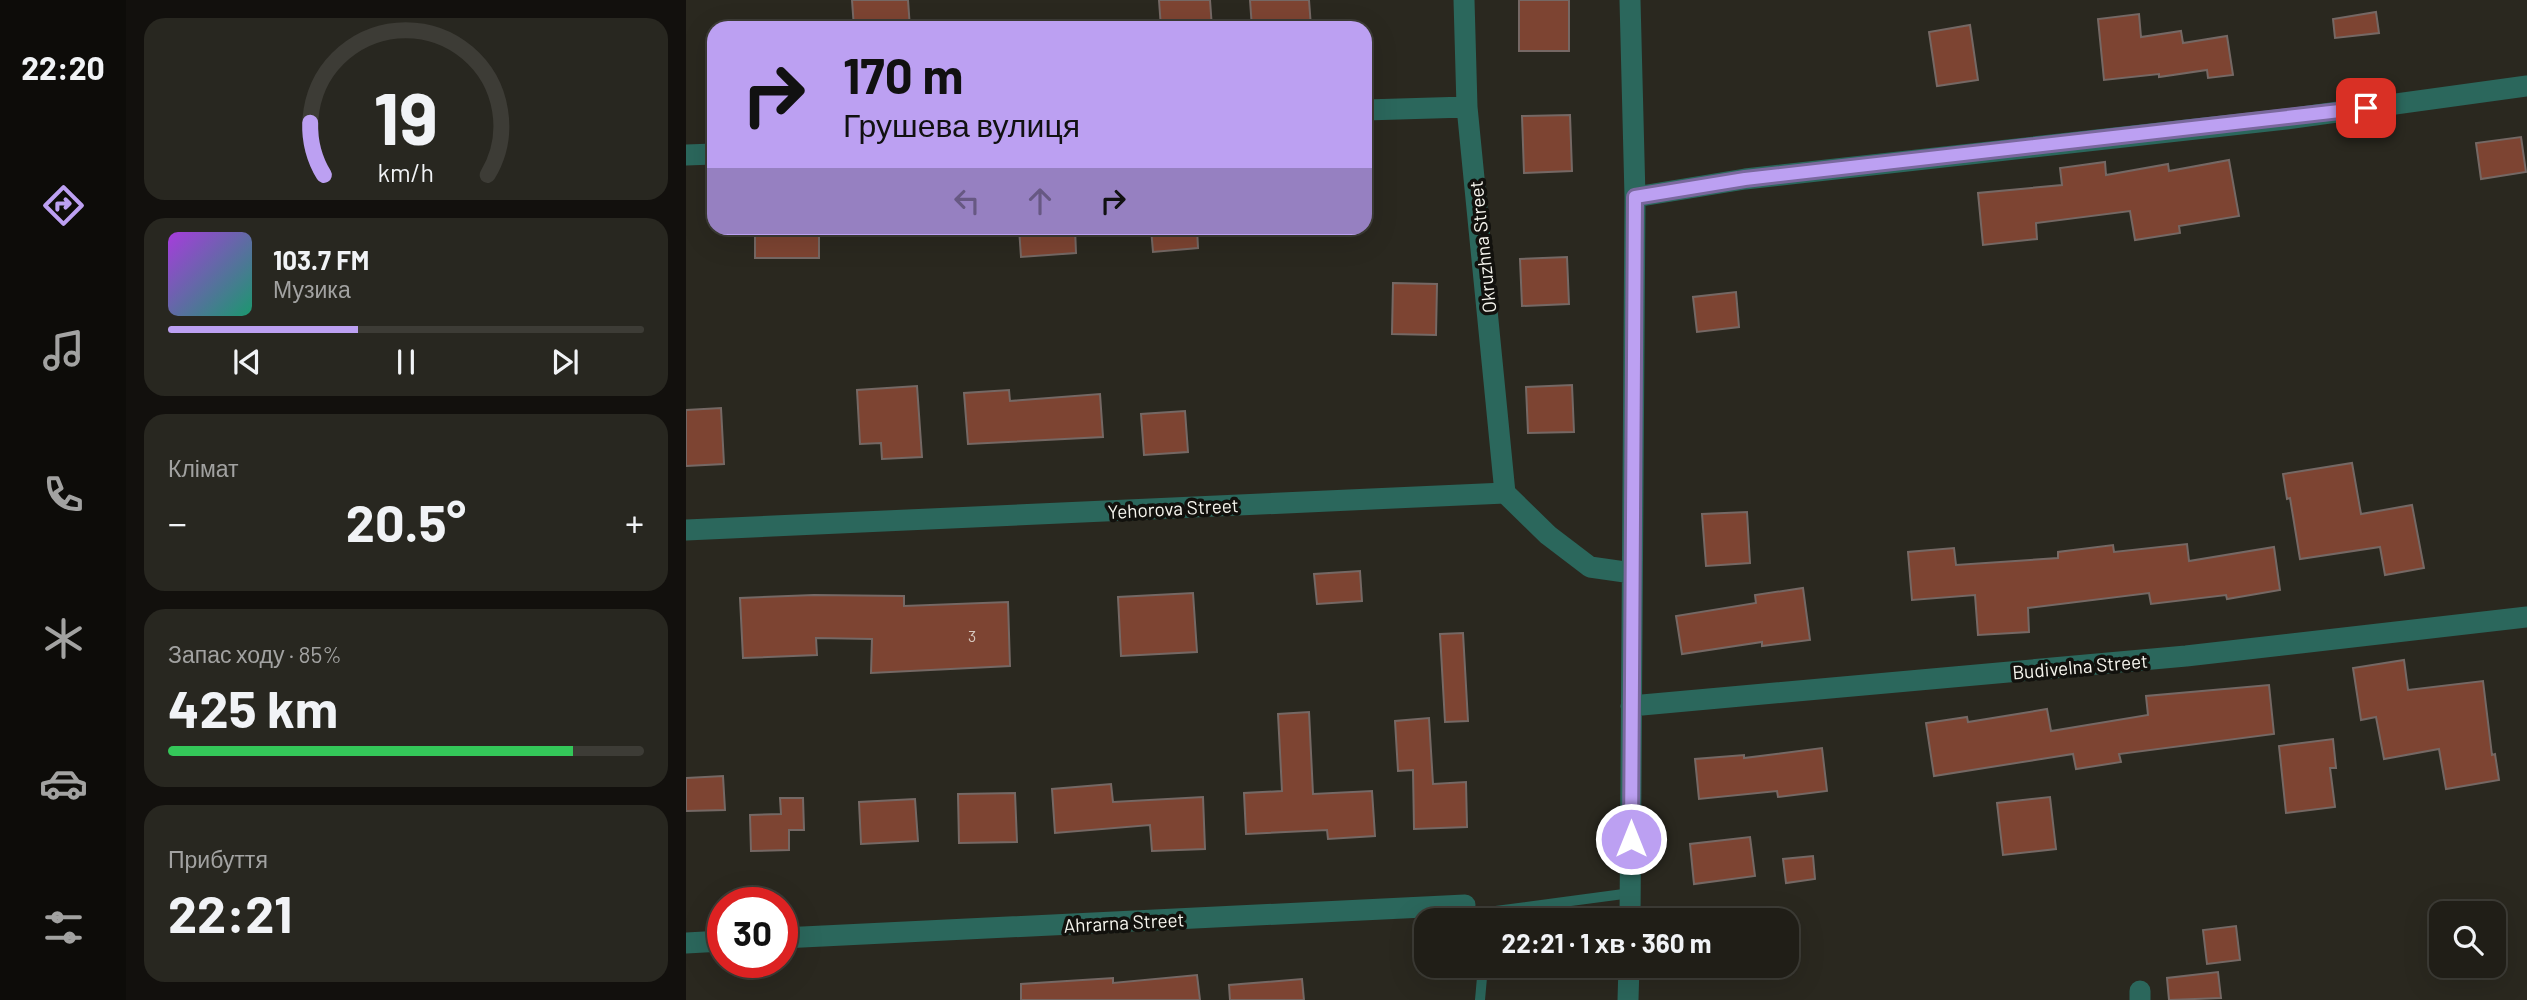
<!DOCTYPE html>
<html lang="uk">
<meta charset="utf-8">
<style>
:root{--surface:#201e17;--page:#282720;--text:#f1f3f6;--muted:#a2a2a1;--line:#3d3c36;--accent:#bca0f2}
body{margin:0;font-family:Barlow,sans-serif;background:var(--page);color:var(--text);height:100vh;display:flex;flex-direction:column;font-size:26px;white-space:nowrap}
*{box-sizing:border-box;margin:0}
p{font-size:23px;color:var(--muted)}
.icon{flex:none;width:38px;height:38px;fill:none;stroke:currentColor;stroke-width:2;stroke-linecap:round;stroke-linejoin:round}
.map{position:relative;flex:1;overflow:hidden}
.panel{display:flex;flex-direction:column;gap:18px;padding:18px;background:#12100d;width:560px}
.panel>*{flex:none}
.top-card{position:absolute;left:21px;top:21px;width:665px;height:214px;border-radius:21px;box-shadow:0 7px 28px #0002,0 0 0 2px var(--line);background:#bca0f2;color:#111;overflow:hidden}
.controls{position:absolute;left:1743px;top:901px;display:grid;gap:14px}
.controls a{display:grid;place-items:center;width:77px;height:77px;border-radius:14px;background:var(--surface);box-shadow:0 7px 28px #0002,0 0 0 2px var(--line);font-size:35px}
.speed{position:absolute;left:21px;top:887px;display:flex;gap:14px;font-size:35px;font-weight:700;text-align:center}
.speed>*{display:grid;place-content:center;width:91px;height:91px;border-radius:50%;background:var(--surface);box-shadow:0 7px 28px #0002,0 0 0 2px var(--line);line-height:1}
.speed .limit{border:10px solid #d22;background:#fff;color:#111}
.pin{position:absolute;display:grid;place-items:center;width:60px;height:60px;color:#fff;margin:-30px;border-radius:14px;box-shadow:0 4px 10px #0006}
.me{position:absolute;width:77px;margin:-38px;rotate:0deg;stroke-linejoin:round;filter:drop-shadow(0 0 5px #0008)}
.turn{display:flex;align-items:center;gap:24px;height:147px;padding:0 21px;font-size:32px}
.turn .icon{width:91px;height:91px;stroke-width:2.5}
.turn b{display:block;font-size:49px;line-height:60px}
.lanes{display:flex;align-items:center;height:66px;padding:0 21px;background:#0003;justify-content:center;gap:35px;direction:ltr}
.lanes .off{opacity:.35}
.big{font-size:52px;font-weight:700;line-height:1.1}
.panel .card{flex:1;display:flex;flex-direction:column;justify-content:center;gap:10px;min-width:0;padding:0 24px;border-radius:21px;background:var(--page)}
.panel .dial{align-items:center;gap:0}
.dial svg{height:182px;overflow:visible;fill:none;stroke:var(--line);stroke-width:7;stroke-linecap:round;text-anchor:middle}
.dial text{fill:var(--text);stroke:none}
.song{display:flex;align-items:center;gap:21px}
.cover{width:84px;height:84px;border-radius:10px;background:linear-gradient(135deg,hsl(280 70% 55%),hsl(160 70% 35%))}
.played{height:7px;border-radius:4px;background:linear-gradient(90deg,var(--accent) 40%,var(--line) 40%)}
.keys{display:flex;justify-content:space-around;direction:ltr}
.heat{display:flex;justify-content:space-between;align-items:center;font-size:38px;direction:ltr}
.charge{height:10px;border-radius:5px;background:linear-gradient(90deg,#34c759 85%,var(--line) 0)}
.trip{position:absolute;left:728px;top:908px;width:385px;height:70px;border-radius:21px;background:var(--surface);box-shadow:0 7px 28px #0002,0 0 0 2px var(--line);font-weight:700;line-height:70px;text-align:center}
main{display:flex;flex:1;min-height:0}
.tab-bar{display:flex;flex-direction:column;width:126px;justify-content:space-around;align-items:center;background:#0d0c09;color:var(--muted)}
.tab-bar .icon{width:49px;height:49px}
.tab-bar .current{color:var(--accent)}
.tab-bar b{font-size:32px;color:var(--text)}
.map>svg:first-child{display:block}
.building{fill:#7d4432;stroke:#756864;stroke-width:2}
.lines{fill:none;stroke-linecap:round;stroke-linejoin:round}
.service{stroke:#2b675c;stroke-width:10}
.minor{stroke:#2b675c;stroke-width:21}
.route-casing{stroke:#7a689d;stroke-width:18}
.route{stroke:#bca0f2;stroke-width:12}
.labels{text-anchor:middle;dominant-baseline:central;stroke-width:7;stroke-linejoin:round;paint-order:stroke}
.number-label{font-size:16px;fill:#d7c8be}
.street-label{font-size:19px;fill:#f5f4ed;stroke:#12110d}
</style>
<main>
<nav class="tab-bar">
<b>22:20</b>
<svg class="icon current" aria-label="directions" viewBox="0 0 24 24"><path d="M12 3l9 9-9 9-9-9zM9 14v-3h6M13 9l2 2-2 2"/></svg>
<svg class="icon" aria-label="music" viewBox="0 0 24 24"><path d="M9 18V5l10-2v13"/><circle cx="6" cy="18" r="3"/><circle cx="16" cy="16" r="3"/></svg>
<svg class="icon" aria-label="phone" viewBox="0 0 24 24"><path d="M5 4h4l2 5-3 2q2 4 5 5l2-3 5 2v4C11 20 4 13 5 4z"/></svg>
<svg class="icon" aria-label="climate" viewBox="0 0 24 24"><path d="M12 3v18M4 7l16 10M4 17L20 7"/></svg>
<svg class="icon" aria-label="car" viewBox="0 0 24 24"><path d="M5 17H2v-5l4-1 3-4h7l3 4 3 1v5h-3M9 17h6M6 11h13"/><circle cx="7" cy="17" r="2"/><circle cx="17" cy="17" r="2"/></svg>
<svg class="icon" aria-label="filters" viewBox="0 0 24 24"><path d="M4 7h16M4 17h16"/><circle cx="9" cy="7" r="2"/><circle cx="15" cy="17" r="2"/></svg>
</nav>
<section class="panel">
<div class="card dial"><svg viewBox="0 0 100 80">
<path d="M14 69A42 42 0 1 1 86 69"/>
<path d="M14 69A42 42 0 0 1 8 46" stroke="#bca0f2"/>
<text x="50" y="56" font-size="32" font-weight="700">19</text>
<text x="50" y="72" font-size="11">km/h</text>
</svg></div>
<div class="card">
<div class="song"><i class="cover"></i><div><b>103.7 FM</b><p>Музика</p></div></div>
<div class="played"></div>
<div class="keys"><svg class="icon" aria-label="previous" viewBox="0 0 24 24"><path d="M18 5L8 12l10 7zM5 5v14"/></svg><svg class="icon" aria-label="pause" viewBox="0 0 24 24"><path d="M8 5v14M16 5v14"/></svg><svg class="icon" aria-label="next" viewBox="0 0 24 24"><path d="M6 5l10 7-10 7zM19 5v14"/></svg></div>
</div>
<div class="card"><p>Клімат</p>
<div class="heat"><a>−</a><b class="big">20.5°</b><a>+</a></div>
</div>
<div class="card"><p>Запас ходу · 85%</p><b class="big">425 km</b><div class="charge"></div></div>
<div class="card"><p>Прибуття</p><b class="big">22:21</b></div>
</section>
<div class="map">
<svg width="1841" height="1000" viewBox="0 0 1841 1000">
<rect width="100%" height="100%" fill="#2a281f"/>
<path class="building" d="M166,0H222L224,28H168Z
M473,0H524L526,28H475Z
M564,0H623L625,27L566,28Z
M833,0H883V51H833Z
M1690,12L1693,33L1649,38L1647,19Z
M1453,14L1455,37L1495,31L1497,43L1541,36L1547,75L1522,78L1521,70L1473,77V74L1418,80L1412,19Z
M1284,25L1292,80L1251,86L1243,32Z
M884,115L886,171L838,173L836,116Z
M1835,137L1840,172L1795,179L1790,143Z
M1543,160L1553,216L1493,226L1494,233L1449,240L1444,211L1350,223L1351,239L1297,245L1292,193L1376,185L1374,168L1419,162L1420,175L1482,164L1483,171Z
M69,228H133V258H69Z
M333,228H389L390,253L335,257Z
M465,228H511L512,248L467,252Z
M881,257L883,304L836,306L834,259Z
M707,283L751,284L750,335L706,334Z
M1050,292L1053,327L1011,332L1007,297Z
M886,385L888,432L842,433L840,387Z
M231,386L236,457L196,459L195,443L174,444L171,390Z
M323,390L324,401L414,394L417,437L282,444L278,393Z
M35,408L38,464L0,466V410Z
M499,411L502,452L458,455L455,414Z
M1666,463L1675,514L1726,505L1738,568L1699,575L1694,547L1614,559L1604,498L1601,499L1597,474Z
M1061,512L1064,563L1020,566L1016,514Z
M1501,544L1503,561L1588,547L1594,590L1541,599L1540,595L1465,604L1463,593L1342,608L1343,632L1292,635L1289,595L1226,600L1222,552L1268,548L1270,565L1372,558V552L1427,545L1428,552Z
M674,571L676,601L631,604L628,574Z
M1117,588L1124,640L1076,646V642L996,654L990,616L1070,603L1069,595Z
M507,593L511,652L435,656L432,597Z
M128,595L218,596V606L322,602L324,666L185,673L186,639L130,638L131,655L57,658L54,598Z
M777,633L782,721L759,722L754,634Z
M1718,660L1722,690L1797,681L1806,755L1809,754L1813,780L1760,789L1753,749L1698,759L1690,717L1675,720L1667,668Z
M1583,685L1588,734L1433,754L1435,762L1390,769L1387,754L1248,776L1240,723L1281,717L1282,722L1361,709L1365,731L1462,715L1460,696Z
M623,712L627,794L686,791L689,836L642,839L641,830L560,834L558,793L596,791L592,714Z
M743,718L747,784L780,782L781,827L728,829L727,770L712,771L709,721Z
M1647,739L1650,768H1644L1649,807L1600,813L1593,746Z
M1136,748L1141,791L1092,797L1091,791L1013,799L1009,759L1058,755V758Z
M37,776L39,810L0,811V778Z
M425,784L427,802L517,797L519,849L466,851L464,825L369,833L366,789Z
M329,793L331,842L273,843L272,794Z
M1364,797L1370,849L1317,855L1311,803Z
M94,798H117L118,830H103V850L65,851L64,815L95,814Z
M229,799L232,841L175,844L173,802Z
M1064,837L1069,876L1008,884L1004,844Z
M1127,856L1129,879L1100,883L1097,859Z
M1550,926L1554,960L1521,964L1517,930Z
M1532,972L1535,998L1483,1000L1481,978Z
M511,975L514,1000H335V984L427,978V983Z
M616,979L618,1000H544L543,985Z"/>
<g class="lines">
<path class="service" d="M801,920L802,912L945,893
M794,1000L797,966"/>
<path class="minor" d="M778,0L781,107L819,493
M944,0L949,197L944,920
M679,110L781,107
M0,155L28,154
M949,197L1059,179L1600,119L1841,86
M0,530L819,493L862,535L904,567L946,573
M945,706L1500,656L1841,617
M96,938L779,905
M0,943L37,941
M942,1000L943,966
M1454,1000V991"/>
</g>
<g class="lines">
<g class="route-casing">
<path id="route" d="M945,839L949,197L1059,179L1680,108"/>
</g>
<use href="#route" class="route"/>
</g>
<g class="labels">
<g class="number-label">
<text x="286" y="635">3</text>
</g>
<g class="street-label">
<text transform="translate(796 247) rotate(-96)">Okruzhna Street</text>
<text transform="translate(487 508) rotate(-3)">Yehorova Street</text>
<text transform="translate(1394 666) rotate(-5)">Budivelna Street</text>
<text transform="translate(438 922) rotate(-3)">Ahrarna Street</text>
</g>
</g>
</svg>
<div class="controls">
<a><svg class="icon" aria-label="search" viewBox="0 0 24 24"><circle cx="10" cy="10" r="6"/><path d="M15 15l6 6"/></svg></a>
</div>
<div class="speed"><div class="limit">30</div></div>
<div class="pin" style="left:1680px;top:108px;background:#d93025"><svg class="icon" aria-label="arrive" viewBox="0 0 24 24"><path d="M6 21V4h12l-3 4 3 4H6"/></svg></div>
<svg class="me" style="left:945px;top:839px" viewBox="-20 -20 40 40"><circle r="17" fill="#bca0f2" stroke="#fff" stroke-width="3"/><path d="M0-11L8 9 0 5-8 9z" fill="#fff"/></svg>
<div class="trip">22:21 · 1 хв · 360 m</div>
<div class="top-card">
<div class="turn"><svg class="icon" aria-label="right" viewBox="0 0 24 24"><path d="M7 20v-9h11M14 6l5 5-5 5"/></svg><div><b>170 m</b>Грушева вулиця</div></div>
<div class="lanes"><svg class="icon off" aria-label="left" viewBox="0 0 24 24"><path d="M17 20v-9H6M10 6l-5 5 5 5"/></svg><svg class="icon off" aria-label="ahead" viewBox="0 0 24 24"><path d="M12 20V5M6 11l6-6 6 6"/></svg><svg class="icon" aria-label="right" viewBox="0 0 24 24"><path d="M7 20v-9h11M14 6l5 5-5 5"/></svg></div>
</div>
</div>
</main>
